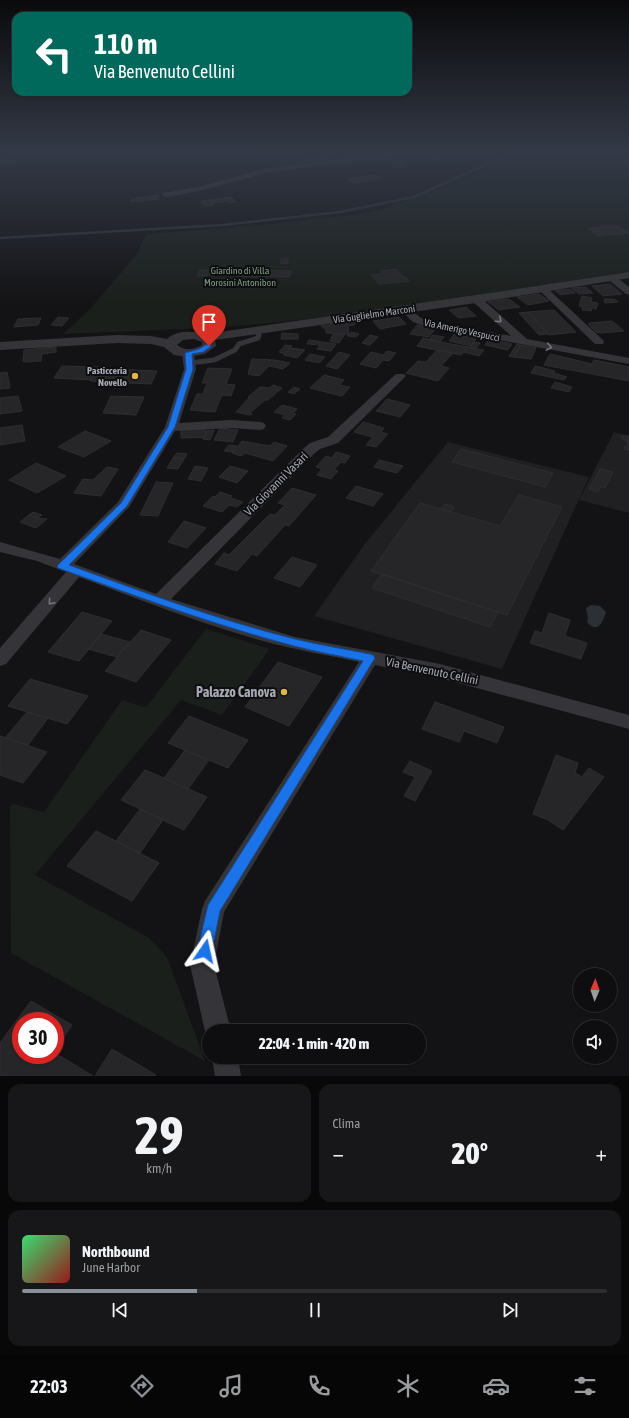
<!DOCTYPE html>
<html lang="it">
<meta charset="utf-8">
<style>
:root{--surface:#0e0e10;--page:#171719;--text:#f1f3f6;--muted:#9b9c9f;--line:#2e2e30;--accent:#8c9099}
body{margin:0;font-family:"Asap Condensed",sans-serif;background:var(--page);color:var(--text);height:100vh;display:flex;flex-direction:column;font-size:15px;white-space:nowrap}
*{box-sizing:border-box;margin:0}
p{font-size:13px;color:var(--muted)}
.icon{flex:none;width:22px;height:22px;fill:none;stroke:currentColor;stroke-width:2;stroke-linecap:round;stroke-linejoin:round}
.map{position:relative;height:1076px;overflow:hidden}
.drawer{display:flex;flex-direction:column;gap:8px;padding:8px;background:#080809;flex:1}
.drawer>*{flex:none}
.hud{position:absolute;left:12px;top:12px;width:400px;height:84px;border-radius:12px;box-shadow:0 1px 3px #0004,0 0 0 1px var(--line);background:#00695c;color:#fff;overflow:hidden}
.needle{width:26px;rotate:2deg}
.tools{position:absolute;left:573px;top:968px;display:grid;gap:8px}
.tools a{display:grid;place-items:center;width:44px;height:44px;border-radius:50%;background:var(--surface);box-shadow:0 1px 3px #0004,0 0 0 1px var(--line);font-size:20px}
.speed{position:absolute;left:12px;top:1012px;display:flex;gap:8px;font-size:20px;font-weight:700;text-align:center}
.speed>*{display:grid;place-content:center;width:52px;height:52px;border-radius:50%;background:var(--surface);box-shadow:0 1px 3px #0004,0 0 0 1px var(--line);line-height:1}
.speed .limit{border:6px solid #d22;background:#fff;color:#111}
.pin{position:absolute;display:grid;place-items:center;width:34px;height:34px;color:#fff;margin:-41px -17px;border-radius:50% 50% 50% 0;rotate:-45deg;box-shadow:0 0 4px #0007}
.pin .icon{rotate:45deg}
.me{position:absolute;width:44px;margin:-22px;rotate:11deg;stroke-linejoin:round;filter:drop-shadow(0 0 3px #0008)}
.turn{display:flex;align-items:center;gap:14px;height:84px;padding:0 16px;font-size:18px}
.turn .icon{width:52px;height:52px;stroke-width:2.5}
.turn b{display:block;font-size:28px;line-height:34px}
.big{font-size:30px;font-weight:800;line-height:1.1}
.drawer .card{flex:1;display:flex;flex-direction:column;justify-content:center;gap:6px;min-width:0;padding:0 14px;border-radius:12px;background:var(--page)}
.drawer .dial{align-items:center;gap:0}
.dial b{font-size:52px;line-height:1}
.song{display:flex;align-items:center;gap:12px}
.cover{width:48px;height:48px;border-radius:6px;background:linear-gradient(135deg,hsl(140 70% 55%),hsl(0 70% 35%))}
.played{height:4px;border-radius:2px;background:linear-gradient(90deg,var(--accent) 30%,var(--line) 30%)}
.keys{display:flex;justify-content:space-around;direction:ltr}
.heat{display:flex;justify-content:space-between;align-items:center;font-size:22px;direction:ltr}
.drawer .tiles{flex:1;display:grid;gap:8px;grid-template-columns:1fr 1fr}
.card:last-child{grid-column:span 2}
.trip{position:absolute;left:202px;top:1024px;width:224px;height:40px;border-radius:20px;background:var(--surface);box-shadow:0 1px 3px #0004,0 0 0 1px var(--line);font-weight:800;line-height:40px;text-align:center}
.tab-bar{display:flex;height:64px;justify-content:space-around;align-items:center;background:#060606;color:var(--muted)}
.tab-bar .icon{width:28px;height:28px}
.tab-bar .current{color:var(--accent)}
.tab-bar b{font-size:18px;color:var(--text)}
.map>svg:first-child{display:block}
.built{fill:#201f21}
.green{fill:#1a1f1b}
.water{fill:#2b3037}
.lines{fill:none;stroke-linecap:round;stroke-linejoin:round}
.stream{stroke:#2b3037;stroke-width:2.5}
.building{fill:#262628;stroke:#2e2d30}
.service{stroke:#353539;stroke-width:5}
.minor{fill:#353539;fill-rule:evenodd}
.tertiary{fill:#353539;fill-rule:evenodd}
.oneway{stroke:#73757d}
.route{fill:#1a73e8;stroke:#114b97}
.poi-dot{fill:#deb941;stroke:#0e0e10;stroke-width:1.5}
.labels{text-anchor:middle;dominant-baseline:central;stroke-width:4;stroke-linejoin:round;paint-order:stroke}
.far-park-label{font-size:10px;fill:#7f9d84;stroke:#0e0e10}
.far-street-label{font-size:10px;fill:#a6a9b4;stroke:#0e0e10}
.far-poi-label{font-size:10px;font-weight:bold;fill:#a6a9b4;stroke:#0e0e10;text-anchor:end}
.street-label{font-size:12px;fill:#a6a9b4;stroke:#0e0e10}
.near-poi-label{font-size:14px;font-weight:bold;fill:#a6a9b4;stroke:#0e0e10;text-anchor:end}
</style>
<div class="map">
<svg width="629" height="1076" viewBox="0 0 629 1076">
<rect width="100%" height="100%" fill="#131315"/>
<path class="built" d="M614,432L629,436V513L579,500Z
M448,442L589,477L502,669L314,616L364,545Z"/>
<path class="green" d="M0,154H40L14,164L0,162Z
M516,154H629V272C506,290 384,312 260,324C195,330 129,331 63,334L90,309L137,254L146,234L261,225L369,213L435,191Z
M206,629L270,649L222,715L181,700L35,875L149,938L167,957L205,1061L11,953L10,808L13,804L44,812L122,700L144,707L147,706Z"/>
<path class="water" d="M591,605L600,606L606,612C603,621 598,635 587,622L588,617L586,608Z"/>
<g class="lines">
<path class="stream" d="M0,238L223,225L340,212L414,197L509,154"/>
</g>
<path class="building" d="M325,155L333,158L304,161L301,159Z
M386,155L390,158L349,162L347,161Z
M435,155L443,159L434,161L426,157Z
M0,159L13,161L18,162L14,164L0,162Z
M389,159H395L405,165L399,166Z
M375,175L380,179L352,183L347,179Z
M158,195L159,199L132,202L130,199Z
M231,197L236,202L228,203L226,201L219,202L217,199Z
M217,199L219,202L212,203L214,205L206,206L201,203L203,202L201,201Z
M614,226L624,234L604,235L593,228Z
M614,226H619L629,233L624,234Z
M588,228H593L604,235L598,236Z
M288,258V263L281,264V259Z
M211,268L239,269L236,275L208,274L207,276H197L200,270H210Z
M239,269L262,270L260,277L236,276Z
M397,269L403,277H406L409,281L379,284L371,275L383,274L381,271Z
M262,270L291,271L289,277L260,276Z
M610,284L622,294L603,296L592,286Z
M585,287L593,293L579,294L571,288Z
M569,289L575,293L561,295L555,291Z
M539,294L549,301L528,305L517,297Z
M582,296L592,298L591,302L598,303L596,309L592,308L591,311L582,310L583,307L579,306Z
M509,299L520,307L499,310L488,302Z
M604,299H614L618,302L605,303Z
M466,307L476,316L459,318L449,310Z
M554,310L576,332L549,335L528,312Z
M528,312L548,334L539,335L519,313Z
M58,317L69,318L62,326L51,325Z
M399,317L406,324L380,329L373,321Z
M41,318L38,325L14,327L18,319Z
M358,321L354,325L348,326L345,323Z
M612,321L624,331L600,333L596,332L589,325V323Z
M345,323L349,328L348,334L326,333V330L321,326Z
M417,325L436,328L429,337L410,334Z
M351,332L359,334L356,337L347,336Z
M456,332L478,336L471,346L449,341Z
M282,333L298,334V339H281Z
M333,334H345L339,343L330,341Z
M370,335L378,337L370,345L362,343Z
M433,335L444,337L440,342L429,340Z
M423,338L440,342L468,347L461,355L417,346Z
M489,339L512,344L508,350L485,345Z
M309,340L336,344L331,351L317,349L320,345L307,344Z
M474,342L480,343L476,349L470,347Z
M517,344L521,345L513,357L509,356Z
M285,345L292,346L285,354L279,352Z
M521,345L536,348L531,359L513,357Z
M56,347V352L42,354L41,361L25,362L23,361L24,350Z
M468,347L476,349L484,350L479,356L464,352Z
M291,348L305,350L297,358L284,355Z
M437,350L453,353L441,366L449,368L438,381L406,373L418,361L426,362Z
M387,351L396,353L389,361L383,360L376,368L360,364L371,352L383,355Z
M339,352L350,355L337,369L326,366Z
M310,354L325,357L319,363L305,360Z
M550,354L592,364L594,360L629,367V381L544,365Z
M252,359L275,360L290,363L283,369L269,366L259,376L248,374Z
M62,366L98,367L91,380L54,378Z
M535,366L555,371L553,373L567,377L564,380L531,373Z
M98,367L111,368L103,382L90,381Z
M208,368L232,369L226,384L235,385L231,396L222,395L215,412L190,410L197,394H203L207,383H202Z
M111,369L157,371L151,384L103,382Z
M7,372L10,388L0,389V373Z
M324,375L344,380L339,385L350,387L342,396L310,388Z
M555,382L572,387L569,392L551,388Z
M273,385L282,388L268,400H265L250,413L252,414L250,415L236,412L249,398L248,397L260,387L269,388Z
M294,387L300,389L294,394L288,392Z
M18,396L22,411L0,414V398Z
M111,396L144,397L136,415L103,413Z
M387,399L410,405L400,417L376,411Z
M282,405L297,409L293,413L296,414L290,420L282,418L285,415L274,412Z
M363,422L384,428L381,432L388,434L376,447L366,445L373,437L354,432Z
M22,425L25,441L0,445V428Z
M205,428L206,437L181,438V429Z
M220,428L238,430L233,442L214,440Z
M214,430L210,440L203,439L202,437H206V431Z
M85,431L111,441L84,457L58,447Z
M621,436H629V450L624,449L628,440H623Z
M242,441L270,446L274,442L287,446L273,461L245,453L241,456L232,453Z
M229,445L237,446L232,452L224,451Z
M461,449L541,470L553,473L545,487L452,462Z
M336,452L350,456L345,463L341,462L334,470L338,471L331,479L317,475L322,469L316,467L326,456L332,458Z
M177,453L187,454L184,459L173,458Z
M173,458L184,459L178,469L167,468Z
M379,460L403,466L397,473L374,467Z
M36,463L66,476L37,493L9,480Z
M195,466L208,468L201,481L188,479Z
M230,466L248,471L237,483L219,477Z
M107,467L118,469L101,496L74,493L83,479L93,480Z
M600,469L613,472L605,488L601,486L598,492L589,489Z
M156,482L173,483L158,516L140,515Z
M356,486L383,494L373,506L346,498Z
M292,488L316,495L289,526L285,525L257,556L252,554L237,571L215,564L224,553L229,555L270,514L275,515L285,505L278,503Z
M220,492L232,496L230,498L243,502L237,507L229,505L222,512L203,506L213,496L215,497Z
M519,495L562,507L507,615L371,571L420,503L500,526Z
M445,504L454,507L451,512L441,509Z
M33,512L42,515L38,518L29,515Z
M29,515L38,518L47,519L36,528L20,522Z
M184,521L206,528L187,548L168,542Z
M292,557L317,565L300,587L274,578Z
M382,574L498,612L490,627L372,588Z
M82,612L112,621L79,661L48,652Z
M549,613L570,620L565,636L587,643L581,659L530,643L535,631L542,633Z
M141,630L171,640L136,682L105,671Z
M101,634L130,642L117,657L88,649Z
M278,662L322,677L289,726L245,707Z
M30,679L88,696L67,724L8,706Z
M435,702L504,727L497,743L464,731L459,742L422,729Z
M27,712L48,718L28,745L5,738Z
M189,716L248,740L228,768L168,743Z
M0,736L47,752L23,783L0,775Z
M185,750L209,760L188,789L164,778Z
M556,755L578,763L575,773L582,777L589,768L604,777L563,830L548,820L533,814Z
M410,761L432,771L415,801L404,796L415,777L403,772Z
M145,770L207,797L184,830L121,800Z
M140,809L163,820L140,853L116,841Z
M96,831L159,863L132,901L67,866Z
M31,1001L72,1025L55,1050V1021H21V1055H55V1053L93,1076H0V1043Z
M112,1049L156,1075L155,1076H95Z"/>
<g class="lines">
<path class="service" d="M190,363L214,360L235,350L239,344L258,338L259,335L255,330"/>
<path class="minor" d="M377,154H395L392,156L265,173L199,191L166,197L162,195L163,193L198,187L264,169Z
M612,275L615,276L629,287V295L626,294L609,280L607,278Z
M543,286L546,287L603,340L604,342L603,344H595L540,291L538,289Z
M476,296L480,297L527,339L629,358V364L428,327L413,322L400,310L405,307L409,308L421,318L430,321L511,336L472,301L471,299Z
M188,350L194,353L196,369L179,423L231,420L260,422L264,423L266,426L264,429L260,430L231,428L175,431L129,507L74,564L156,594L304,448L310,443L328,437L396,374H404L406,376L404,378L338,443L320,449L314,454L171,599L295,637L440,664L629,715V729L440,678L375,665L224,912L214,965L231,1031H209V1040L205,1031L190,965L202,909L205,901L359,662C338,657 317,654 296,649C223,633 149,603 79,577L6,664L0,666V648L66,572L37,561L0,552V542L60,559L118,502L165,427L184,369L182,353Z
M212,1057H238L241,1076H215Z"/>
<path class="tertiary" d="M629,272V278L476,303L215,340L216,346L205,354L189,357L174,355L164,347L151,344L117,343L0,350V342L117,335L151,336L167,339C177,330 193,331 205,334L476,295ZM194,339L202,342V345C194,350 185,351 177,345L183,340Z"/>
</g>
<defs><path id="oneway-chevron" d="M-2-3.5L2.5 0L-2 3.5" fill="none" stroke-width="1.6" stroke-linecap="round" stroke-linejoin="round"/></defs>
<g class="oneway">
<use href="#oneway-chevron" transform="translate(499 320) rotate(42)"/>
<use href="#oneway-chevron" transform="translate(549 347) rotate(11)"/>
<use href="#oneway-chevron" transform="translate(51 602) rotate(131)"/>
</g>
<linearGradient id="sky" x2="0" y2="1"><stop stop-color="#0a0a0c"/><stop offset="0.5" stop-color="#333946"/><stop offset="1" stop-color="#333946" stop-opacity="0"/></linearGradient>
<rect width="629" height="305" fill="url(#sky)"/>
<path class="route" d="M207,344L212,346L203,352L192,354L193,369L175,427L127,506L69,565C143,592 218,620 295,639C320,645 345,649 370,654L373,655L375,658L220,911L212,951L210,956L205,958L200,956L197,951L208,905L363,661C340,656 317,652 294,646C214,625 136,596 58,568L57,566L121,503L168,427L186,369L185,353L199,349Z"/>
<g class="poi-dot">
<circle cx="135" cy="376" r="4"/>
<circle cx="284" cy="692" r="4"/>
</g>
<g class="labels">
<g class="far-park-label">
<text x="240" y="270">Giardino di Villa<tspan x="240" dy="12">Morosini Antonibon</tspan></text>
</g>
<g class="far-street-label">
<text transform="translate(374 314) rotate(-8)">Via Guglielmo Marconi</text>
<text transform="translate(462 330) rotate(12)">Via Amerigo Vespucci</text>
</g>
<g class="far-poi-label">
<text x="127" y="370">Pasticceria<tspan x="127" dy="12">Novello</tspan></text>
</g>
<g class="street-label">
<text transform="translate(276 484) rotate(-45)">Via Giovanni Vasari</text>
<text transform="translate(432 671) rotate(12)">Via Benvenuto Cellini</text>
</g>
<g class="near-poi-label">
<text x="276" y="692">Palazzo Canova</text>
</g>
</g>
</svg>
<div class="tools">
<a><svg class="needle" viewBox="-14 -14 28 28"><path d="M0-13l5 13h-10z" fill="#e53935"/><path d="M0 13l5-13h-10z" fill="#9b9c9f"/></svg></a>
<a><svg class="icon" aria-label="sound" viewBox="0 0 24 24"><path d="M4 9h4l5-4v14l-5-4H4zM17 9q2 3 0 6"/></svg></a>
</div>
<div class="speed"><div class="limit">30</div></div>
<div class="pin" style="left:209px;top:346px;background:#d93025"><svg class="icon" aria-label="arrive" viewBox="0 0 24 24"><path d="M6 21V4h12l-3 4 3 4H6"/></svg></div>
<svg class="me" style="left:205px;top:951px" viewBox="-20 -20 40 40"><path d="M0-17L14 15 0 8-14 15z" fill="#1a73e8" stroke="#fff" stroke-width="4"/></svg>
<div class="trip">22:04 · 1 min · 420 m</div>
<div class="hud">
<div class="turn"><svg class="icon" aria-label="left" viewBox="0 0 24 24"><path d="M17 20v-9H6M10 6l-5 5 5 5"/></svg><div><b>110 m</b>Via Benvenuto Cellini</div></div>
</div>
</div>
<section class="drawer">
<div class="tiles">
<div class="card dial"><b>29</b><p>km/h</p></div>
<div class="card"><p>Clima</p>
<div class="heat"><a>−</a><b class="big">20°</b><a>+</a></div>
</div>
<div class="card">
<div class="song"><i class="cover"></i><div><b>Northbound</b><p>June Harbor</p></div></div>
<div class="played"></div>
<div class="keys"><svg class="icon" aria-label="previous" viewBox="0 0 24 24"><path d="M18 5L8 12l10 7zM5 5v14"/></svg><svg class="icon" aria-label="pause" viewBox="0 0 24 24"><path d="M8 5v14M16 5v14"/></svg><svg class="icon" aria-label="next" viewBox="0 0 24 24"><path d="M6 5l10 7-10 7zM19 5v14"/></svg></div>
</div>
</div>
</section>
<nav class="tab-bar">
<b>22:03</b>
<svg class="icon current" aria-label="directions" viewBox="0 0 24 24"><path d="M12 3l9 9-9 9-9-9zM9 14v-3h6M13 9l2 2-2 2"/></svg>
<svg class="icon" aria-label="music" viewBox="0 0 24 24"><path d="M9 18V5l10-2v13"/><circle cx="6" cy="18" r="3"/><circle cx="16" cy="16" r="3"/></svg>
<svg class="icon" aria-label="phone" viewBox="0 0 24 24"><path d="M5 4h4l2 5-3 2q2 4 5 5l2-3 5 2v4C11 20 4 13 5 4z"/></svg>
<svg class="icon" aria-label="climate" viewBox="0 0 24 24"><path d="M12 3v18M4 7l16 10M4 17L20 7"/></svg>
<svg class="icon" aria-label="car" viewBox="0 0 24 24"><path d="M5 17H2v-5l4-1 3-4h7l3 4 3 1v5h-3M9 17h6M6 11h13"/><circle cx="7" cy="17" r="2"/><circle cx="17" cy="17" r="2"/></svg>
<svg class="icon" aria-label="filters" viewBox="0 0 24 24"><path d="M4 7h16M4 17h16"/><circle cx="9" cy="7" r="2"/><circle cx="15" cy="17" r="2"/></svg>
</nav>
